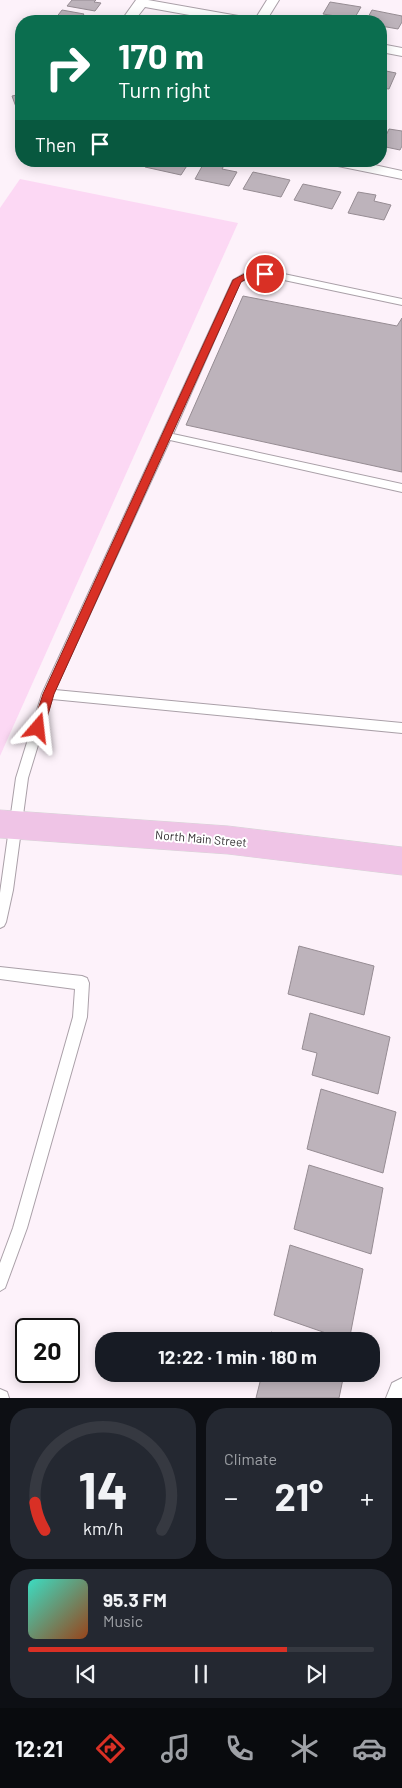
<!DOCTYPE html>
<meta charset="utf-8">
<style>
:root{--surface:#171b24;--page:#242831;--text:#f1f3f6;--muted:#9ea1a6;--line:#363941;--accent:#d93025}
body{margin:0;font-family:Barlow,sans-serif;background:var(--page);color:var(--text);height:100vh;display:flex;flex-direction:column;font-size:19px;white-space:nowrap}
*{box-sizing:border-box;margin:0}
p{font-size:16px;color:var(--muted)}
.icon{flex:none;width:28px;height:28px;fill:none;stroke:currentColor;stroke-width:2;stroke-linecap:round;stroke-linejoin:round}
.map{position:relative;height:1398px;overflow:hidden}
.sheet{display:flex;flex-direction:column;gap:10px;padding:10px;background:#0d0f14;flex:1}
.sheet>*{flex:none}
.banner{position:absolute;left:15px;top:15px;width:372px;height:152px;border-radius:20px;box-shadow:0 2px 12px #0003;background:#0b6e4f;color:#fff;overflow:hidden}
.speed{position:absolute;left:15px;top:1318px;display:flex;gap:10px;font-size:25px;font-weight:700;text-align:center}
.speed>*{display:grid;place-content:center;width:65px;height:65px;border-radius:50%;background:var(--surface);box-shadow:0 2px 12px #0003;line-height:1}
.speed .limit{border:2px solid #111;border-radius:8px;background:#fff;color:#111}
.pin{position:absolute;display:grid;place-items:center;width:42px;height:42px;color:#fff;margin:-21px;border:2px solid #fff;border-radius:50%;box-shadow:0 1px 5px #0007}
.me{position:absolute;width:55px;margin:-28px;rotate:17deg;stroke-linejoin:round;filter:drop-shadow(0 0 4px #0008)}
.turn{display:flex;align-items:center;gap:18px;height:105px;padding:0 20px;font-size:22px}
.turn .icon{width:65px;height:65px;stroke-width:2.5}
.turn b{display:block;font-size:35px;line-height:42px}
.then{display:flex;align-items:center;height:48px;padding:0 20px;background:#0003;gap:10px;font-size:19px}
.big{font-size:38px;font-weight:700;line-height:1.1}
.sheet .tile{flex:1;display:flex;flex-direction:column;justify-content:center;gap:8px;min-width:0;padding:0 18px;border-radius:20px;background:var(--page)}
.sheet .dial{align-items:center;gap:0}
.dial svg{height:130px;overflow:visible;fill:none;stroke:var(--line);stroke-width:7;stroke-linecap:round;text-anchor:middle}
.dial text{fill:var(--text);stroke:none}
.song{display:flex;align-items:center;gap:15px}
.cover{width:60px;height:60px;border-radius:8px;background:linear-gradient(135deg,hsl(170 70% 55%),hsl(20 70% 35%))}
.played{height:5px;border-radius:2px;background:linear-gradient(90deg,var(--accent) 75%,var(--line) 75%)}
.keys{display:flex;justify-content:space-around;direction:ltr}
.heat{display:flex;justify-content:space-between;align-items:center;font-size:28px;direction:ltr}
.sheet .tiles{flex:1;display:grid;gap:10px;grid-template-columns:1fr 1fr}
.tile:last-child{grid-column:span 2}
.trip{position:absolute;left:95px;top:1332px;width:285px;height:50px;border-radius:20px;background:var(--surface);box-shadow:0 2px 12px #0003;font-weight:700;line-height:50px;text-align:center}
.tabs{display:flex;height:80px;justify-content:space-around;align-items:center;background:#090b0e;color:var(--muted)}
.tabs .icon{width:35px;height:35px}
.tabs .selected{color:var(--accent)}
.tabs b{font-size:22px;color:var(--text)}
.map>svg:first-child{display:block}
.green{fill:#fcd8f4}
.building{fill:#bdb3bb;stroke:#968c93}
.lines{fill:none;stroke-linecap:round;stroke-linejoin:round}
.lane-casing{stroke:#aaa0a8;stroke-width:2}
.street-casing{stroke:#aaa0a8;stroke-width:2}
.primary-casing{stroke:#d6d5d6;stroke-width:1}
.lane{fill:#fff;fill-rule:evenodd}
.street{fill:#fff;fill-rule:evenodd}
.primary{fill:#efc4e6;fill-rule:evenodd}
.route{fill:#d93025;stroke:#8d1f18}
.labels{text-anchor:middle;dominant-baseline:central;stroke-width:4;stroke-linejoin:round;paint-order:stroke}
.street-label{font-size:12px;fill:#322e31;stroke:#fff}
</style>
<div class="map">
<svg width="402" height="1398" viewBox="0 0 402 1398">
<rect width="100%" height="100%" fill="#fdf2fa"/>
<path class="green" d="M20,179L238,223L0,756V208Z"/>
<path class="building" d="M72,0H96L94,2L101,3L95,11L67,6Z
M330,2L361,7L354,19L323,14Z
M62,10L84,14L79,21H44L47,18L55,19Z
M372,10L402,16V22L398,29L381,26V21H366Z
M381,70L396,73L389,89L381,88Z
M21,94V106L16,107L12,96Z
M389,129L402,131V146L400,150L381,146Z
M149,161H190L181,175L145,167Z
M205,161L226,162L222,169L237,172L229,186L195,179Z
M253,172L290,180L281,197L243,189Z
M303,184L341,192L332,209L294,200Z
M358,192L376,195L374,201L391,205L384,220L348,213Z
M243,296L397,326L402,318V472L186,425Z
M299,946L374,966L364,1015L288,994Z
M310,1013L390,1037L378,1094L312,1075L317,1053L302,1049Z
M321,1089L396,1112L383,1173L307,1149Z
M309,1165L383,1188L371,1254L294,1229Z
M290,1245L363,1269L349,1341L274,1315Z
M271,1332L298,1341H269Z
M262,1374H344L339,1398H256Z"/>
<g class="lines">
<g class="lane-casing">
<path id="lane" d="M265,270L402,299V305L265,276L251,277L240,282L173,434L402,484V492L170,440L55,690L402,723V733L52,699L28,778L13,890L6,922L4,926L0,928V893L16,778L42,694L233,280L247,272Z
M0,967L82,976L87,978L89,983L87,1017L27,1228L5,1288L0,1291V1263L13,1228L73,1017L75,989L0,979Z
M0,1389L7,1392L9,1398H0Z"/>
</g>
<g class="street-casing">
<path id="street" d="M136,0H148L244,17L251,21H223L145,7L134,21H121Z
M267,0H279L266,21H254Z
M381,44L402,48V56L381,52Z
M326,161H356L402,171V179L333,165Z
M402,1378V1398H386L392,1383Z"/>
</g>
<g class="primary-casing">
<path id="primary" d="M0,810L228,826L402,847V875L228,854L0,838Z"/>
</g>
<use href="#lane" class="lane"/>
<use href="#street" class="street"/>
<use href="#primary" class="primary"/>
</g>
<path class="route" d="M250,271H265L270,274L265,276H251L241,282L54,694L44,728L42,731H34L32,728L43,694L233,280Z"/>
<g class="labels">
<g class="street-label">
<text transform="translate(201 838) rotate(5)">North Main Street</text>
</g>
</g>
</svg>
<div class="speed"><div class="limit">20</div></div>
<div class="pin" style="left:265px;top:274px;background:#d93025"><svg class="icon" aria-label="arrive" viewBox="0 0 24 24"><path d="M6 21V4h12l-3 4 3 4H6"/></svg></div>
<svg class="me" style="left:38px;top:728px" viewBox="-20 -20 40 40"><path d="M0-17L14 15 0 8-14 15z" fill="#d93025" stroke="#fff" stroke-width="4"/></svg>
<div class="trip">12:22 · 1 min · 180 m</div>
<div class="banner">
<div class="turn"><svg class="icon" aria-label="right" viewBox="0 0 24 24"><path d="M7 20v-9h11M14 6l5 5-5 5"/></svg><div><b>170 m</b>Turn right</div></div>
<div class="then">Then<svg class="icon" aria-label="arrive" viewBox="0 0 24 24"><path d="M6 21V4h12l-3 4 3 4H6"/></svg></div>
</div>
</div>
<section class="sheet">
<div class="tiles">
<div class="tile dial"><svg viewBox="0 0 100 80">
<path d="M14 69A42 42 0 1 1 86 69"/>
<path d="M14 69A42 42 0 0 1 8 52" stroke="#d93025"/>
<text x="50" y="56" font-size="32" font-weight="700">14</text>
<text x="50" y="72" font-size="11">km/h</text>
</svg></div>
<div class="tile"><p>Climate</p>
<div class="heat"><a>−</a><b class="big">21°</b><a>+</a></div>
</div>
<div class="tile">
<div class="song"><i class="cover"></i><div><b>95.3 FM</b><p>Music</p></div></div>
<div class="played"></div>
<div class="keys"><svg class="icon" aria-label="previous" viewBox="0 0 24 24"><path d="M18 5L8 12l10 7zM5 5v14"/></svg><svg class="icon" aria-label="pause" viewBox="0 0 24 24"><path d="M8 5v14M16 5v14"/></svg><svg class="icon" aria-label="next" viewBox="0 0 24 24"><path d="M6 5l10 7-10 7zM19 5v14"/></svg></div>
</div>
</div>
</section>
<nav class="tabs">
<b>12:21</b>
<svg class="icon selected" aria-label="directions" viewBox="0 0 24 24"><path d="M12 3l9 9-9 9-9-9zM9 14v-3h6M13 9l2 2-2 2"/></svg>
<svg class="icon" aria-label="music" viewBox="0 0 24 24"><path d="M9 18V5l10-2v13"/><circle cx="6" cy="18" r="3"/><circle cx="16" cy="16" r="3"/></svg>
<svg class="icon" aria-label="phone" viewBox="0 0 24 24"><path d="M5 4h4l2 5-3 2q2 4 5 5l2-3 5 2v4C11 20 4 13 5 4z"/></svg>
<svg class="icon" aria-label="climate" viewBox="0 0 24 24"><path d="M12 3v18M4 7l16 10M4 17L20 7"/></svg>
<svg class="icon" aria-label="car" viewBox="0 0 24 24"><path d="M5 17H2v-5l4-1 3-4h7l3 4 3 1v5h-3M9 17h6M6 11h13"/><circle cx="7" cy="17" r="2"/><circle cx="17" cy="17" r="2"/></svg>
</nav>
